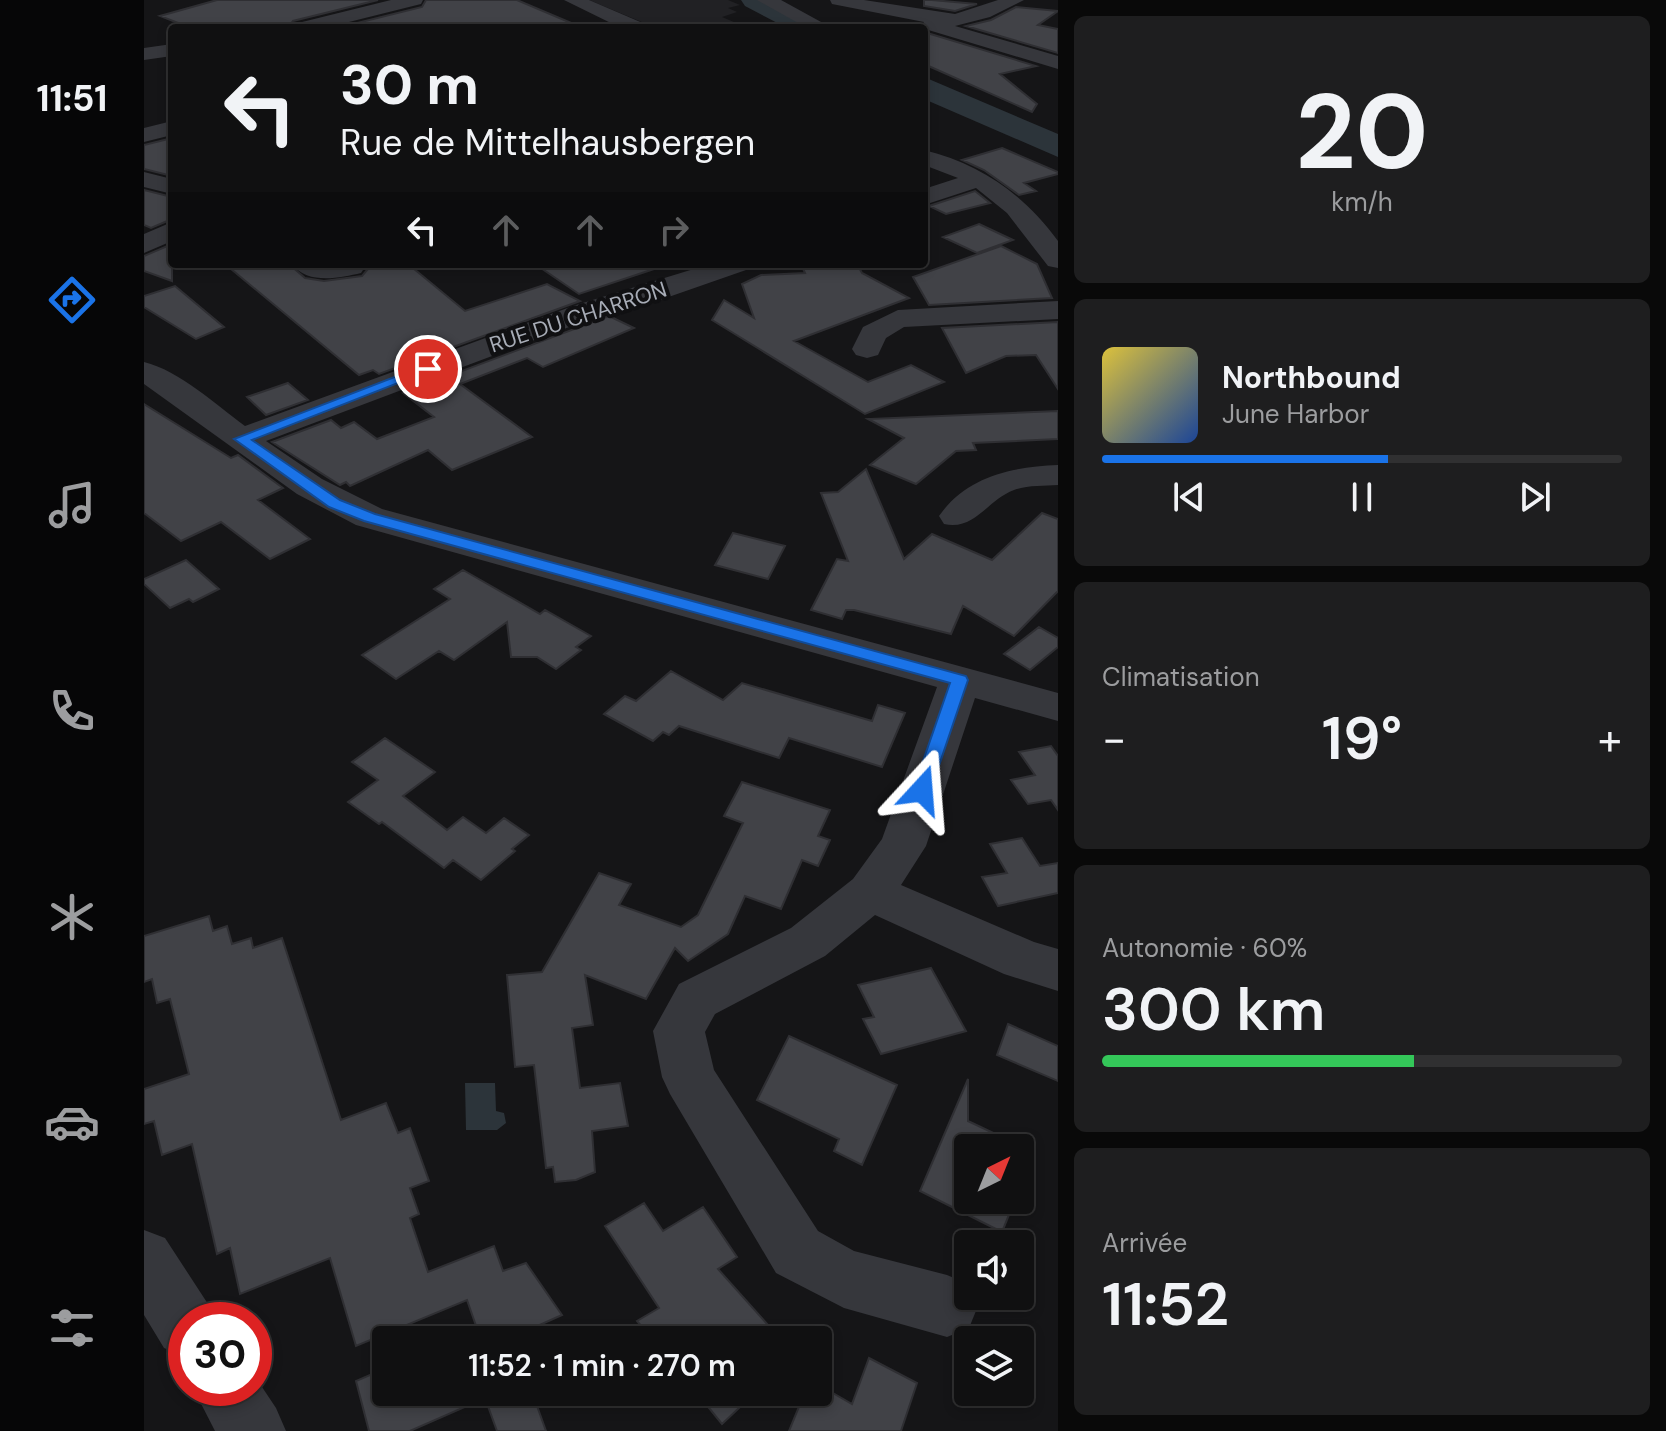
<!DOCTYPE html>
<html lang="fr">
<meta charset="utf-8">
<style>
:root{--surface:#101011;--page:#1e1e1f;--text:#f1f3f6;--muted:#9c9d9f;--line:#303031;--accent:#1a73e8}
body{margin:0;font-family:"DM Sans",sans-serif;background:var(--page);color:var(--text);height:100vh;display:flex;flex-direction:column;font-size:30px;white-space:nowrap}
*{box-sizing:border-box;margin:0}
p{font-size:26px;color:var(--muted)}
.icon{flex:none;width:44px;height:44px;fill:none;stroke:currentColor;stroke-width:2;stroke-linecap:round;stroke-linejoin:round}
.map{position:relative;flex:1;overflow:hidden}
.details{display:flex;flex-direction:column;gap:16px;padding:16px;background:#090909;width:608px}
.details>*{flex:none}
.guide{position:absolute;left:24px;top:24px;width:760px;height:244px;border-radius:8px;box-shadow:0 4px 12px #0003,0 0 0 2px var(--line);background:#101011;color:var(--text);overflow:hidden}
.needle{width:52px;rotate:43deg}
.controls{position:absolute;left:810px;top:1134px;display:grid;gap:16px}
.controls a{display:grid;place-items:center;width:80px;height:80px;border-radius:8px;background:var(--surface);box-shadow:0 4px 12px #0003,0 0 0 2px var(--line);font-size:40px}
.speed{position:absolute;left:24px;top:1302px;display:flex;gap:16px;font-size:40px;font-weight:700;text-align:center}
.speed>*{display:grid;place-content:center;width:104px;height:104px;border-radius:50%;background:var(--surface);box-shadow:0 4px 12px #0003,0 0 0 2px var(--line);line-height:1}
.speed .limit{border:12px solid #d22;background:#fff;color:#111}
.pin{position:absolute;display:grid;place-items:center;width:68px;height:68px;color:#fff;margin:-34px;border:4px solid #fff;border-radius:50%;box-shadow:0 2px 8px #0007}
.me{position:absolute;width:88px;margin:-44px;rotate:19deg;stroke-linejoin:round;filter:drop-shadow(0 0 6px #0008)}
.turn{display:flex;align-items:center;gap:28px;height:168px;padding:0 40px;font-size:36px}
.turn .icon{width:104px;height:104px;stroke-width:2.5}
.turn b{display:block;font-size:56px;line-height:68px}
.lanes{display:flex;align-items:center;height:76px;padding:0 40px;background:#0003;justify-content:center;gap:40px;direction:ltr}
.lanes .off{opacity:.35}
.big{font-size:60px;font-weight:600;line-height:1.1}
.details .tile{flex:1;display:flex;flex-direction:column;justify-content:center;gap:12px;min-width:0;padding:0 28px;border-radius:12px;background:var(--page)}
.details .dial{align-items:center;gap:0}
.dial b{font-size:104px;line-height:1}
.song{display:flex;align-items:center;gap:24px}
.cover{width:96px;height:96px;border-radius:12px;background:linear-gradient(135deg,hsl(50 70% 55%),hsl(220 70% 35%))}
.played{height:8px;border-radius:4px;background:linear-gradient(90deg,var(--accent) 55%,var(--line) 55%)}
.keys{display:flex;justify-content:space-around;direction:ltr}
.heat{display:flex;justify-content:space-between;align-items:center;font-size:44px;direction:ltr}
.charge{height:12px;border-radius:6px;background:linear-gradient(90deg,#34c759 60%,var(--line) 0)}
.trip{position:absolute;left:228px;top:1326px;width:460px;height:80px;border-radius:8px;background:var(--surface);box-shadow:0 4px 12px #0003,0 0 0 2px var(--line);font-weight:600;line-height:80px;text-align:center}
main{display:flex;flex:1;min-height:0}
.tabs{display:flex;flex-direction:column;width:144px;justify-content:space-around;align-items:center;background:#060607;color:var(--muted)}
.tabs .icon{width:56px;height:56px}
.tabs .selected{color:var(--accent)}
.tabs b{font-size:36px;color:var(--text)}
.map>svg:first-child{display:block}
.built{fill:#212124}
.water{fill:#2c343a}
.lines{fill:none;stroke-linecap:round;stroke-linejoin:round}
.river{fill:#2c343a;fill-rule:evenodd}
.building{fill:#414247;stroke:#2f2f33;stroke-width:2}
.minor{fill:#36373c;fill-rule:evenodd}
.route{fill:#1a73e8;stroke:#114b97;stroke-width:2}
.labels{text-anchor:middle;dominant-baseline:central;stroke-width:8;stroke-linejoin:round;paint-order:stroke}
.far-street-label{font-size:22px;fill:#a7acb6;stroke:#101012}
</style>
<main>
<nav class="tabs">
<b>11:51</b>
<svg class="icon selected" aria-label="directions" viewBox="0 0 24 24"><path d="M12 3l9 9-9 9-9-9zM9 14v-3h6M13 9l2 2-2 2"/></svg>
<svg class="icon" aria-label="music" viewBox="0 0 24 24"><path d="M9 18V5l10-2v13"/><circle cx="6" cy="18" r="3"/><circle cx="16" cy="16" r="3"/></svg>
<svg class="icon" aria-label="phone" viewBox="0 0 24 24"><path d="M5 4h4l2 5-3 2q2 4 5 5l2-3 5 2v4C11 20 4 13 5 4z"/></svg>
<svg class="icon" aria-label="climate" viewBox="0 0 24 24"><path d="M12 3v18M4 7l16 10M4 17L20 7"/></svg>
<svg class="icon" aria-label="car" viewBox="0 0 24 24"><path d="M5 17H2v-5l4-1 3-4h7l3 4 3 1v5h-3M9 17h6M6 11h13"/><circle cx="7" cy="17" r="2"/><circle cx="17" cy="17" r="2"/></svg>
<svg class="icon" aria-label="filters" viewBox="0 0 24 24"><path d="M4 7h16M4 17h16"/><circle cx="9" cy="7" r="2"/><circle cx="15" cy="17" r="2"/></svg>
</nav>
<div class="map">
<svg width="914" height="1431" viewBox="0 0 914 1431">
<rect width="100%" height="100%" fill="#151517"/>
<path class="built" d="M445,0H584L596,5L584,8L593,12L578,17L597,25V28H512Z"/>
<path class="water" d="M321,1083H351L352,1111L360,1113L362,1123L353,1130H322Z"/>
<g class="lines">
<path class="river" d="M597,0H632L675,22L680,28H643L601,6Z
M780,77L914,134V157L780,99Z"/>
</g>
<path class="building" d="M73,0H234L149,21L144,28H47L16,16Z
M282,0H373L439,28H193L278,7Z
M780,0H788L833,4L811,11L780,6Z
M872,7L914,11L894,25L914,29V53L822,26L847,20Z
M780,32L892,66L856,74L893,104L888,112L780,64Z
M28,138V176L0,169V145Z
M858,148L914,172V174L880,183L892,191L875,195L840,170L818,160Z
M0,190L28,197V219L7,228L0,225Z
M831,191L846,203L802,214L785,206Z
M835,224L869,240L833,253L799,237Z
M28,244V281L0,271V256Z
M857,246L893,264L908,298L785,305L769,277Z
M81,264H145L161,278L180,281L218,276L224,269L223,264H264L321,311L403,284L436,301L235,374L229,370L215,375Z
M391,264H509L510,269L435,294Z
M657,264H713L718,273L765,298L650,341L724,382L767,365L800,382L721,414L568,320L580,300L610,318L598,284L617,275L661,273Z
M31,286L80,327L52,339L0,307V296Z
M465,316L490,328L399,367L383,358L316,384L388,437L308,470L284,450L206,486L202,482L196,485L128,442L187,420L197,428L210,422L233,439L290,417L259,393Z
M914,322V389L892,355L862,356L822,373L798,328Z
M144,383L164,400L122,415L103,397Z
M0,404L87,458L94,455L139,488L114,500L166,539L126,559L77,522L37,541L0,513Z
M914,411V439L829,443L832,450L812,451L772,484L726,465L760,438L724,419Z
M722,469L760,559L788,534L848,560L898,513L914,519V591L870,636L819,606L807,634L710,610H702L698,619L667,610L693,559L704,561L677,493L694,492Z
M589,533L641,546L624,579L571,565Z
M42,560L75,589L49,602L45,599L26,608L0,584V579Z
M319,570L396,614L401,610L447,636L432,647L437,650L412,669L393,657H367L363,622L310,660L295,651L252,679L218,655L306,599L290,589Z
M895,627L914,638V647L886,670L860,654Z
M527,671L579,700L598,683L728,721L734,705L761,713L738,767L645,738L635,758L535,726L525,735L519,732L509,741L460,714L481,696L492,701Z
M241,738L291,772L259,796L303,830L319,817L342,833L360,818L385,835L368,849L371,851L337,880L309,860L300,868L238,822L235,824L204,802L234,780L208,762Z
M907,746L914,756V810L907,800L884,804L867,780L891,775L875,752Z
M598,782L686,810L674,836L686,840L674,866L658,860L637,909L601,896L584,934L544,961L531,948L502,999L441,975L449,1025L428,1028L436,1088L476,1083L484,1126L448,1131L451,1172L432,1180L411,1182L409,1167L402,1168L390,1065L371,1067L363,975L398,972L455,873L487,884L475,905L537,927L554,915L599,823L580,816Z
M878,838L896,866L914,863V893L854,906L838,877L863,873L846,844Z
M65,916L69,931L83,926L88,944L107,938L109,948L138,938L197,1120L242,1103L254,1133L266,1128L285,1181L266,1188L275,1214L266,1218L284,1272L350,1246L359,1271L382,1263L418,1315L362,1340H337L323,1300L212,1346L186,1258L96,1294L86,1248L73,1254L48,1144L18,1155L10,1121L0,1124V1089L45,1074L26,999L13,1003L8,979L0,982V936Z
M787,968L822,1031L737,1054L719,1019L730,1017L714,985Z
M864,1024L914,1046V1081L853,1055Z
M645,1036L753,1085L718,1165L690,1151L695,1139L613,1100Z
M824,1079V1121L881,1148H824V1200H871L858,1232L776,1191Z
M500,1203L519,1231L559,1207L593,1257L574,1269L624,1325L608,1340H509L493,1321L515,1308L461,1226Z
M725,1358L773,1383L757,1431H645L661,1392H687L708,1404Z
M242,1368V1392H388L402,1431H353L341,1398L266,1431H225L212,1381Z
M552,1392H612L578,1424Z"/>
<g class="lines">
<path class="minor" d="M247,0H279L277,4L181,28H147L150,24Z
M420,0H445L501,24L504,28H477Z
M613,0H637L688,28H663Z
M686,0H720L811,14L854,0H880L846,17L811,26L914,56V69L781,29L778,25L780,22L688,4Z
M28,44V56L0,60V48Z
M28,121V135L0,142V128Z
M780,150C837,164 879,194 914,241V268L904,266L863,213L832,188L780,205V189L814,178L780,165Z
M0,172L28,179V194L0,187Z
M28,222V241L0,253V234Z
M148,264H219L221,267L217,273C196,278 163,285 148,264Z
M566,264H606L602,270L516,300L495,302L449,318L122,441L178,479L238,509L914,693V721L831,698L782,846L757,885L890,942L914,949V991L860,974L731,915L681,956L571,1014L561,1032L570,1070L674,1231L710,1251L803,1275L824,1284V1296H829L834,1306L825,1328L803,1337L700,1308L632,1273L526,1094L518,1077L509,1031L535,984L647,928L709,879L738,839L793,687L212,525L153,494L0,384V362C36,371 71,404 101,426L429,306Z
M914,301V319L760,327L742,338L734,355L723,358L712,355L708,349L719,327L754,310Z
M914,465V485C900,486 884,485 870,490C843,500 831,531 800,524L795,516C823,476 868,467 914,465Z
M0,1230L21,1238L64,1304L70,1320H42V1357L20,1348L0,1315Z
M110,1375L132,1408L142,1431H71L49,1388H110Z"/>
</g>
<path class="route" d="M279,366L290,369L108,440L196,500L231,514L822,676L824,680L785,795L778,797L769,790L806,683L220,521L185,507L90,439Z"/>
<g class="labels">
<g class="far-street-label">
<text transform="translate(434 317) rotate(-18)">RUE DU CHARRON</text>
</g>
</g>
</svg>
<div class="controls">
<a><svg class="needle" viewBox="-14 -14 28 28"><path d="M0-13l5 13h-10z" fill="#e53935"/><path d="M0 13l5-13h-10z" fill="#9c9d9f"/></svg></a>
<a><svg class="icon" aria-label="sound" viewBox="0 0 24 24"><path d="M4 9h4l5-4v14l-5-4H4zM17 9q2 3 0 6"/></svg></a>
<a><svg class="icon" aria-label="layers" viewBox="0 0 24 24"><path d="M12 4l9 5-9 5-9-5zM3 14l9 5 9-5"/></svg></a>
</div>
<div class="speed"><div class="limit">30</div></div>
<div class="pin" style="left:284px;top:369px;background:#d93025"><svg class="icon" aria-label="arrive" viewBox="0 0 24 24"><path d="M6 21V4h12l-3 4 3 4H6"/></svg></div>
<svg class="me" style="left:778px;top:790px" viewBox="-20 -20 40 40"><path d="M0-17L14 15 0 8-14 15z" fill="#1a73e8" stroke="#fff" stroke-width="4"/></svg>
<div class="trip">11:52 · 1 min · 270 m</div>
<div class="guide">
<div class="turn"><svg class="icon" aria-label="left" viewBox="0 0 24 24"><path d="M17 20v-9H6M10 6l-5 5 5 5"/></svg><div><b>30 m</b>Rue de Mittelhausbergen</div></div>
<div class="lanes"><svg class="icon" aria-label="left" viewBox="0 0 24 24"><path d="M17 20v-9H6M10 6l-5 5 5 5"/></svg><svg class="icon off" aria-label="ahead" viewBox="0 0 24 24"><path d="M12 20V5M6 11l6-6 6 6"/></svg><svg class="icon off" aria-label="ahead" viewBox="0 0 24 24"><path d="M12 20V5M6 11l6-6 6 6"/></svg><svg class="icon off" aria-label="right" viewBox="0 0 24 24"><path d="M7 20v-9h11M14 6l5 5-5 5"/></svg></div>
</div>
</div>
<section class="details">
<div class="tile dial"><b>20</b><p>km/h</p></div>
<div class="tile">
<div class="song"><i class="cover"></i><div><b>Northbound</b><p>June Harbor</p></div></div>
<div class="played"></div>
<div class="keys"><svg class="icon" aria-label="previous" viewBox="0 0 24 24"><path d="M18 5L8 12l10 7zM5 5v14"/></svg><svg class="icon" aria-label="pause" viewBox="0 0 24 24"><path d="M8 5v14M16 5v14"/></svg><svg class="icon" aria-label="next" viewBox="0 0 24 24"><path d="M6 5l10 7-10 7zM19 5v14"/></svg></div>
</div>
<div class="tile"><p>Climatisation</p>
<div class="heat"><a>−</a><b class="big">19°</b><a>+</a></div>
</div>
<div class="tile"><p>Autonomie · 60%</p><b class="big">300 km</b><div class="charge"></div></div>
<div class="tile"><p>Arrivée</p><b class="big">11:52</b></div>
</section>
</main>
